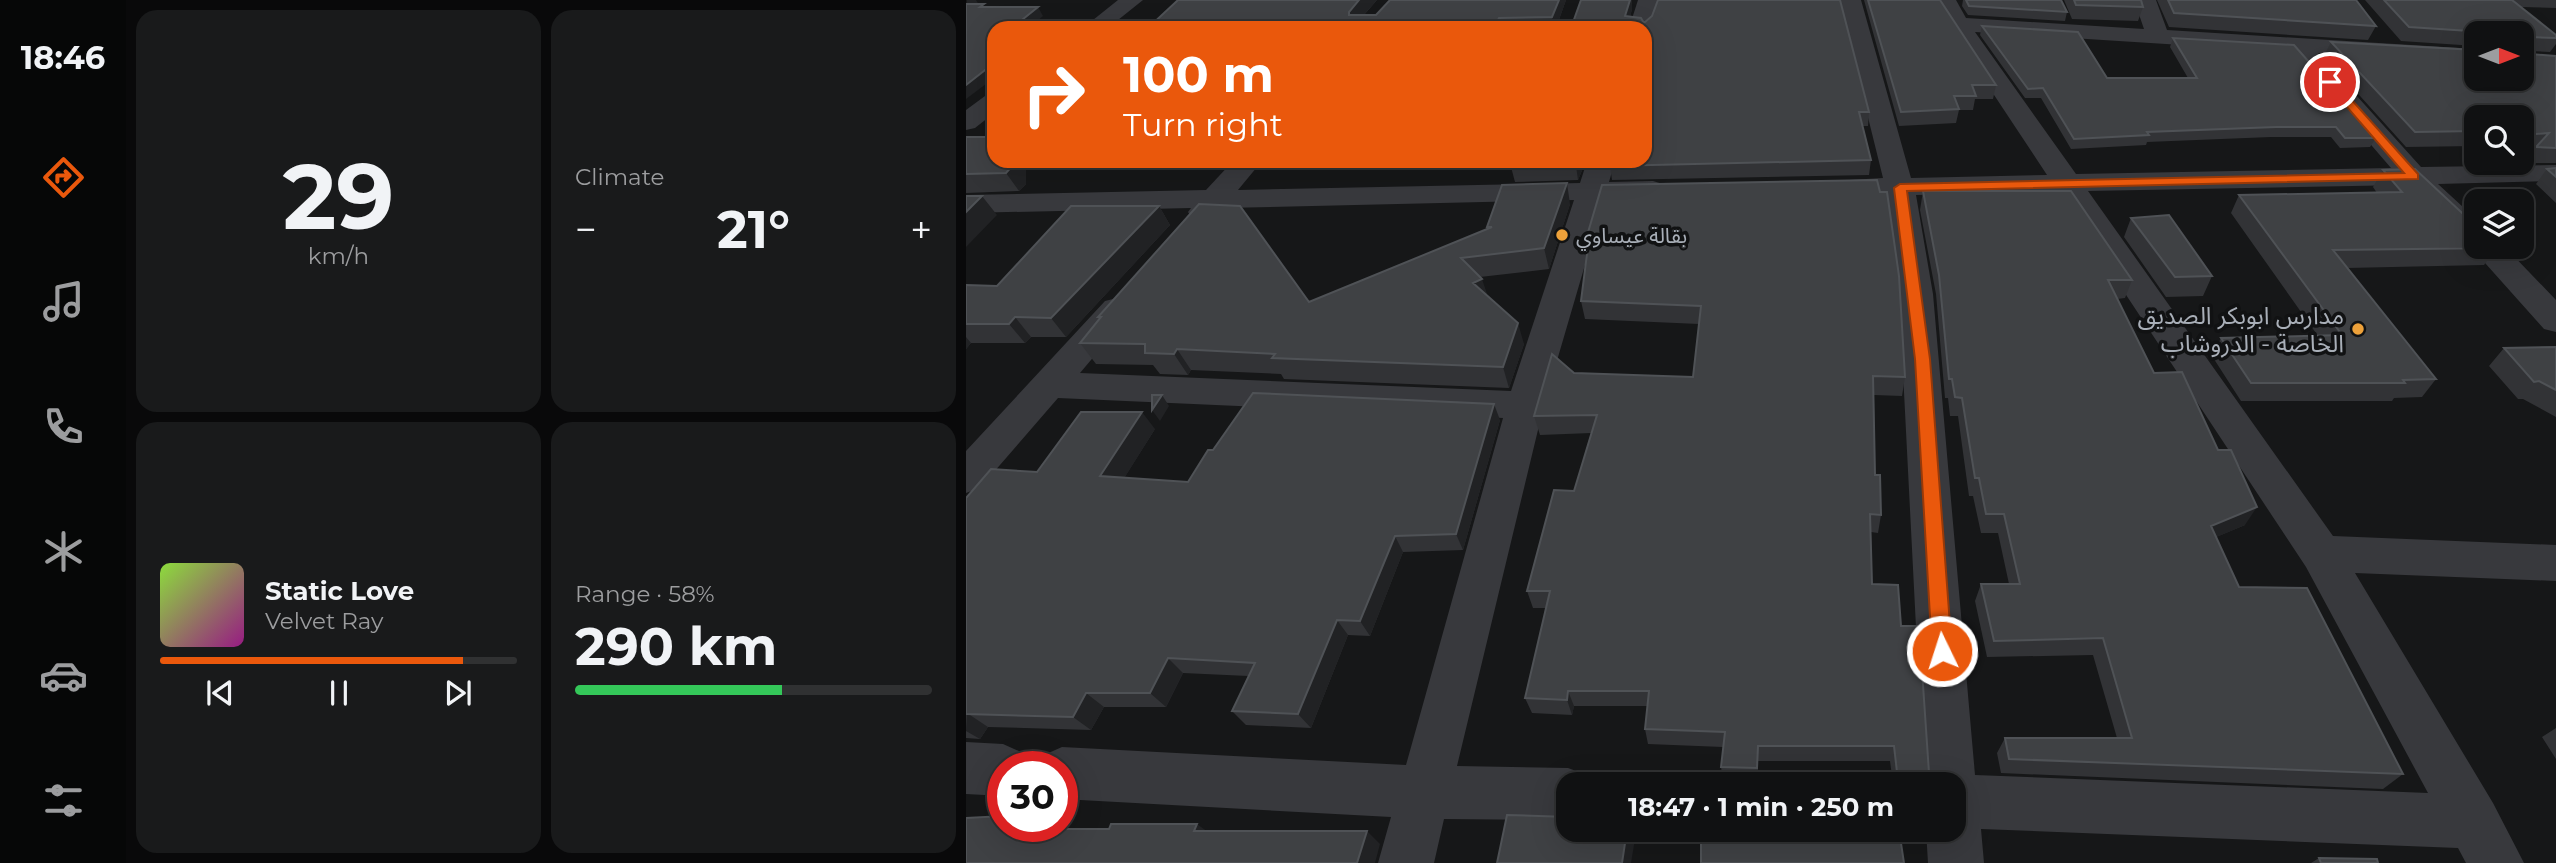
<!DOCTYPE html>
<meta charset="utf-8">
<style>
:root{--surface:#101112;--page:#191a1b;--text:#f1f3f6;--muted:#9c9d9f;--line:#303132;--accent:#ea580c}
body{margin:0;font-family:Montserrat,"Noto Sans Arabic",sans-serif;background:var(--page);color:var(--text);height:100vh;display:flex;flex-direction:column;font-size:26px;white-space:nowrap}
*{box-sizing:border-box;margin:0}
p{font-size:23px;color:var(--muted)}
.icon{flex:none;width:38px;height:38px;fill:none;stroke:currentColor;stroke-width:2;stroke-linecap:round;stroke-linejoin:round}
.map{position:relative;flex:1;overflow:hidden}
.details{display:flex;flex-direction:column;gap:10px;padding:10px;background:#09090a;width:840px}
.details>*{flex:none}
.top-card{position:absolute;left:21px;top:21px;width:665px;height:147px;border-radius:21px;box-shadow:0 7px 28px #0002,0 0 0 2px var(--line);background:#ea580c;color:#fff;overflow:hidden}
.needle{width:46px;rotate:90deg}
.fabs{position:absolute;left:1498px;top:21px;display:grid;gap:14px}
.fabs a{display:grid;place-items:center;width:70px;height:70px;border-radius:14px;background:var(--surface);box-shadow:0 7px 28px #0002,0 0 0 2px var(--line);font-size:35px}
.speed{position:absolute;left:21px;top:751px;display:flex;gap:14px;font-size:35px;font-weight:700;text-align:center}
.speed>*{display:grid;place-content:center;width:91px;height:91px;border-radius:50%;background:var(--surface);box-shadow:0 7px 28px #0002,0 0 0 2px var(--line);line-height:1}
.speed .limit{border:10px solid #d22;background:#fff;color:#111}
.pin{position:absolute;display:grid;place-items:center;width:60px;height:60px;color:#fff;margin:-30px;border:4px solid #fff;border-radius:50%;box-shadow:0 2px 7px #0007}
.me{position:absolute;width:77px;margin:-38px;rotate:356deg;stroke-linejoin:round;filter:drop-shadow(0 0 5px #0008)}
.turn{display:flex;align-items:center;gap:24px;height:147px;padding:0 21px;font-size:32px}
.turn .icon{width:91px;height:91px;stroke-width:2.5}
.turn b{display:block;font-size:49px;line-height:60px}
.big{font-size:52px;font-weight:700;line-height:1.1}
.details .widget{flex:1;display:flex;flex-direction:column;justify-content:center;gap:10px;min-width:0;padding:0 24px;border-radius:21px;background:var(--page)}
.details .dial{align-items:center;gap:0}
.dial b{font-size:91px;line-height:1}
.song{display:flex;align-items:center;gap:21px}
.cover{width:84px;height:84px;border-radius:10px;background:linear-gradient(135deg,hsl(90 70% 55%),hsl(310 70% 35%))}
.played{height:7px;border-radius:4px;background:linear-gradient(90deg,var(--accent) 85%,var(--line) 85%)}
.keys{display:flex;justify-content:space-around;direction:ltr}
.heat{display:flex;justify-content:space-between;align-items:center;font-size:38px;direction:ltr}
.charge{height:10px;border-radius:5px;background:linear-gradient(90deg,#34c759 58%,var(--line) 0)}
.details .tiles{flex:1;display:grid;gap:10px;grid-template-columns:repeat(2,1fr)}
.trip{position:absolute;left:590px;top:772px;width:410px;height:70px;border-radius:21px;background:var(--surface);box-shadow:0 7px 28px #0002,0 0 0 2px var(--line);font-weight:700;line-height:70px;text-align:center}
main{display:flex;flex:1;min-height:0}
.tabs{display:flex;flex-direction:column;width:126px;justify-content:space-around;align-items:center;background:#060707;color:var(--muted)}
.tabs .icon{width:49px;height:49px}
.tabs .active{color:var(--accent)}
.tabs b{font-size:32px;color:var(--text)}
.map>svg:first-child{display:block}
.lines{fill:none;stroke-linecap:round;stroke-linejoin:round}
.minor{fill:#38393d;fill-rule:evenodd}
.wall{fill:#323336}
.shaded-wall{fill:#212224}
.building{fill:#3f4144;stroke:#4f5256;stroke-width:2}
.route{fill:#ea580c;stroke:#983908;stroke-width:2}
.poi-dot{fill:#eda13a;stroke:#111213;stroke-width:2.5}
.labels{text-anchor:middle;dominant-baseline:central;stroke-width:7;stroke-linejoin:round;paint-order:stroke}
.far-poi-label{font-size:21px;fill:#a9afb8;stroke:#111213;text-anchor:start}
.poi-label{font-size:24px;fill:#a9afb8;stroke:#111213;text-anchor:end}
</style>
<main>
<nav class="tabs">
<b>18:46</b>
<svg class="icon active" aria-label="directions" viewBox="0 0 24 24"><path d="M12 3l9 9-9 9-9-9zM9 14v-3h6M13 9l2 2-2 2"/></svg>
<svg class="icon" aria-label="music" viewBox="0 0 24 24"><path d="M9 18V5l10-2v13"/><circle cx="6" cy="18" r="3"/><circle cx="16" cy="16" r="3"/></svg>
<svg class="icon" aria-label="phone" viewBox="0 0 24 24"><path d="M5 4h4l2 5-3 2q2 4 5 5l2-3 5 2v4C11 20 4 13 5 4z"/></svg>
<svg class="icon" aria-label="climate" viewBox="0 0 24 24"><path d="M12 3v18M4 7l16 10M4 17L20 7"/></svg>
<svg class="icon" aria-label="car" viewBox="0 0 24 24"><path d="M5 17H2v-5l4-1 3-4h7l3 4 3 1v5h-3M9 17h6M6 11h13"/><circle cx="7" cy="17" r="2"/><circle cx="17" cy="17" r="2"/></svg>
<svg class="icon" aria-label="filters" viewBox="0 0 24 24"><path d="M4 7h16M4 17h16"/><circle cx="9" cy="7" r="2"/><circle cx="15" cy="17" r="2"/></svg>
</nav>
<section class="details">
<div class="tiles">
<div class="widget dial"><b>29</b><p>km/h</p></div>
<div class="widget"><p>Climate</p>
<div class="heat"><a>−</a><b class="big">21°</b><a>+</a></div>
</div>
<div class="widget">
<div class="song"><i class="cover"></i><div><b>Static Love</b><p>Velvet Ray</p></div></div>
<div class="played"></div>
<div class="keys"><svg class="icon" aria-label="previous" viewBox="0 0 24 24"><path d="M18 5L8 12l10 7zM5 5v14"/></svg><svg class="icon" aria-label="pause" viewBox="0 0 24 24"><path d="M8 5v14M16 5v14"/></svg><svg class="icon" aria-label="next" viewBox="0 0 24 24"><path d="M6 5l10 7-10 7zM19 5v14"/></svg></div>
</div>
<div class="widget"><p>Range · 58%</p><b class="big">290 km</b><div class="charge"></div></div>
</div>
</section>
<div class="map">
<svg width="1590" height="863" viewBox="0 0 1590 863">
<rect width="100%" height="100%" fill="#161718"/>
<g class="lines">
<path class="minor" d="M152,0H177L142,28H117Z
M672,0H694L685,28L679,34V28H663Z
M873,0H895L945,178L1081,175L981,24L968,0H990L1000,18L1178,29L1168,0H1190L1201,30L1510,49V63L1352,53L1455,167L1590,165V181L1472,184L1510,219V247H1539L1590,300V332L1578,329L1511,254L1506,247L1509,244L1499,242L1440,185L1122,191L1367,536L1590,545V581L1389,573L1527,803L1558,863H1500L1492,848L1015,829L1018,863H962L960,830H987V784H958L933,294L921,195L859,197L849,194L845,188L849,182L917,178ZM1009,32L1325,52L1425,168L1110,174ZM1092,192L1340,567L1462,793L1009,775L967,294L950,195Z
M28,93V113L9,128L0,130V110L19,96Z
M267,161H296L272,190L614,183L621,161H649L643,182L687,181L697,184L701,190L697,196L638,200L578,405L491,766L602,768L621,775L624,784H602V820L478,819L468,863H412L425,817L96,799V766H73L78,755L96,747L440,765L537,418L92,398L14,488L0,493V451L139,301L151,298L163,301L168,309L114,373L545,391L608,200L257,208C247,219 241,222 226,218L222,212L225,208L0,213V195L240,190Z
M0,742L37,744L55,752L61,766H37V796L0,794Z"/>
</g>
<path class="wall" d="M411,0L398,15L600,0L590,28H182Z
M898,0H974L1030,85L1027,99H1009L1007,110H993L990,123L933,126Z
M997,0H1095L1101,12L1099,21L1002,15L996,6Z
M1098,0H1175L1177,7L1172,21L1106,19Z
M1191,0H1390L1410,26L1402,40L1203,27Z
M1399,0H1590V8L1555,7L1590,35V44L1584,52L1564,51V54L1590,56V163H1559L1569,149H1556V117H1510V146L1440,147L1358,56L1365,42L1510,79L1556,33H1510V46L1435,41Z
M666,9L664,17L678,23L903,112L902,126H896L905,160L903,175L646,180L644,166L679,161V28H605Z
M1016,26L1141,78H1222L1204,47L1207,38L1410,138L1404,147L1374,148L1365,137H1305L1181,142L1180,145L1105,149L1075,98H1059L1014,35Z
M0,137L28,161H60V184L53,191L0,193Z
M104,161H211L107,165Z
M620,161L612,180L549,182L545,167Z
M1590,168V203L1570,184L1581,169Z
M1417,170L1531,248L1518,265L1381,268L1470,379L1456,397L1428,398L1426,401H1275L1246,356L1255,338L1352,336L1265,213L1273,195L1411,193L1407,187Z
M636,185L939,377L936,396L908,395L909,475L915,515L912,533L905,532L906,584L935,626L963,773L958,784H927L924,761H792V782L757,781L755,767L757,747L682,744L679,729L681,706H608L606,715L566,713L559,698L580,608H567L561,591L608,491L625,433L574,435L568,416L608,373L727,377L733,324L619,319L615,301L620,261L618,246Z
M957,191L1166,280L1159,298L1151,299L1188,373L1279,525L1250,537L1273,587L1437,774L1417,789L1035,773L1031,753L1039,738H1151L1127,655L1021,657L1009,601L1015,584H1043L1032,533H1015L1007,496H1003L992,416H984L982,398H979L970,294L954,210Z
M604,204L583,269L514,277L521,295L558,344L543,388L318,379L315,374L225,370L222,375L194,374L187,365L130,364L114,343L134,319L132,317L343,302L521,229V227Z
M193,206L204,225L100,337H65L59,343H5L0,349V285L31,286Z
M1165,218L1246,276L1237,296L1200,297L1158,237Z
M1590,347V417L1557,399H1552L1523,366L1538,348Z
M534,420L497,550L437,552L404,636L382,635L345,728L280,725L266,711L282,676L217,673L200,707H138L125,730L22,727L14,739L0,738V498L189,429L158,478L222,482L247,450Z
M1590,728V759L1576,737Z
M1353,858L1412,863H1345Z"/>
<path class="shaded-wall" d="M1,0H10L13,5L0,11Z
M393,0H411L388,26L383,15V12Z
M593,0H600L590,28H588L586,17Z
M664,0H666V9L661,28L659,16Z
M72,7L77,16L63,28H46Z
M533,18L535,28H533L531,22Z
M28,63V78L0,99V85Z
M47,161H60V184L53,191L40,173Z
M612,161H620L612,180L610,166Z
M601,183L604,204L583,269L578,248Z
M16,196L31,215L0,247V212Z
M193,206L204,225L100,337L85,318Z
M516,279L523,300L507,283Z
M49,317L65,337L59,343L43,324Z
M552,323L558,344L543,388L537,367Z
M0,337L5,343L0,349Z
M211,349L225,370L222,375L208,354Z
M196,395L203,406L194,421L186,410Z
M528,404L534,420L497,550L490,534Z
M176,412L189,429L149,493L134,476Z
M1291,507L1279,525L1234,544L1245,526Z
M429,536L437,552L404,636L394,621Z
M371,620L382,635L345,728L332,714Z
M202,658L217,673L200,707L184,693Z
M602,691L608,706L606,715L601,700Z
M120,693L138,707L125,730L107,717Z
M1,713L22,727L14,739L0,731Z
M231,824L250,838L228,831Z
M64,826H90L93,828L63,829Z
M661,830H666L669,839L665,863H656Z
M401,831L414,844L409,863H391Z"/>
<path class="building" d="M212,0H393L383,12V15H410L424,0H593L586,17L533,18L531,22H524L521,28H182Z
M615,0H664L659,16L675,18L678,23L686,16L692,0H874L903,112H893L905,160L644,166L646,161H679V28H605Z
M902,0H974L1030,85H1006L1010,96H988L993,109L935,112Z
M1000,0H1095L1101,12L1003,6Z
M1108,0H1175L1177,7L1110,5Z
M1202,0H1390L1410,26L1208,13Z
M1418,0H1546L1590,35V38L1563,37L1564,54L1590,56V148L1570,147L1583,133L1556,135V117H1510V131L1449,132L1365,42L1510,50V79H1556V33H1520L1519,32L1443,27Z
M0,4H18L14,7H72L46,28H28V63L0,85Z
M1016,26L1112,32L1141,78H1231L1207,38L1328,45L1410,138H1379L1370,127H1310L1181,132L1183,135L1108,139L1077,88L1062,89Z
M0,137H28V161H47V165L40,173L0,174Z
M548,161H612L610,166L545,167Z
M1590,168V177L1581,169Z
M1449,169L1510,226V247H1530L1531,248L1367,250L1470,379L1437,380L1439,383H1285L1255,338L1376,335L1273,195L1436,192L1417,170Z
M911,180L914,192H921L933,276L939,377L907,376L909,475H914L915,515L904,514L906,584L932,585L935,626H953L963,773L931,772L928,746H792L791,768L755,767L759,732L679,729L683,691H602L601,700L559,698L584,591H561L588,490L608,491L631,415L568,416L586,354L608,373L727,377L735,306L615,301L622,246H618L636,185Z
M601,183L578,248L495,258L516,279L507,283L552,323L537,367L306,358L309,354L211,349L208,354L179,353V344L114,343L135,317H132L233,204L274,206L343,302L526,227H521L536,185Z
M957,191H1105L1166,280H1142L1188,373L1216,372L1252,450H1265L1291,507L1245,526L1273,587L1341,588L1437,774L1043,759L1039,738H1166L1137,638L1028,641L1015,584H1054L1038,514H1020L1013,478H1009L996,398L989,397L986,379H983L973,275Z
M0,196H16L0,212Z
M105,206H193L85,318L49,317L43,324H0V285L31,286Z
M1203,215L1246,276L1209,277L1165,218Z
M1590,347V390L1573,381L1568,382L1538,348Z
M287,393L528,404L490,534L429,536L394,621L371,620L332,714L266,711L289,663L202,658L184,693H120L107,717L0,714V498L25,469L71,472L115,412H176L134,476L222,482L242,450H247Z
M186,395H196L186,410Z
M541,815L602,817V830H661L656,863H531Z
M37,816V826H64L63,829H143L145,824H231L228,831H401L391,863H0V818Z
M830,830H933L938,863H735V834Z
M1353,858L1411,859L1412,863H1355Z"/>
<path class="route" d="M1361,80H1368L1452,174V179L941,191L964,359L986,651L983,657L976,660L969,657L966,651L949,359L928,188L934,184L1438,173L1361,84Z"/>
<g class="poi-dot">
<circle cx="596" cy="235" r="7"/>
<circle cx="1392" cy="329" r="7"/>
</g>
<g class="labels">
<g class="far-poi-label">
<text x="610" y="235">بقالة عيساوي</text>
</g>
<g class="poi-label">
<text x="1378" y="315">مدارس ابوبكر الصديق<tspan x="1378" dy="28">الخاصة - الدروشاب</tspan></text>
</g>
</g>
</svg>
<div class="fabs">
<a><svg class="needle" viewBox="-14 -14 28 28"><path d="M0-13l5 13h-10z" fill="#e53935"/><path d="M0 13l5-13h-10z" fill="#9c9d9f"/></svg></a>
<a><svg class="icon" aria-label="search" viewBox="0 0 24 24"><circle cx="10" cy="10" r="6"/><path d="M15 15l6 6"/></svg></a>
<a><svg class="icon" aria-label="layers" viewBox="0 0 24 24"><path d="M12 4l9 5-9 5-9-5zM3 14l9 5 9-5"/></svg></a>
</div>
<div class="speed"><div class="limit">30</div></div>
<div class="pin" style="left:1364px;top:82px;background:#d93025"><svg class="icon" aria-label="arrive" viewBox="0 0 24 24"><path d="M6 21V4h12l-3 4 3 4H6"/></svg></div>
<svg class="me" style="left:976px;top:651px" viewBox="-20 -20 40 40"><circle r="17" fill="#ea580c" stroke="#fff" stroke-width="3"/><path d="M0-11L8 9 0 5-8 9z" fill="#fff"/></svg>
<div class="trip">18:47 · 1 min · 250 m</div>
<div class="top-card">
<div class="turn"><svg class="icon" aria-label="right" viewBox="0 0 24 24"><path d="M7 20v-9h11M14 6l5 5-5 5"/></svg><div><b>100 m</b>Turn right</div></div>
</div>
</div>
</main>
